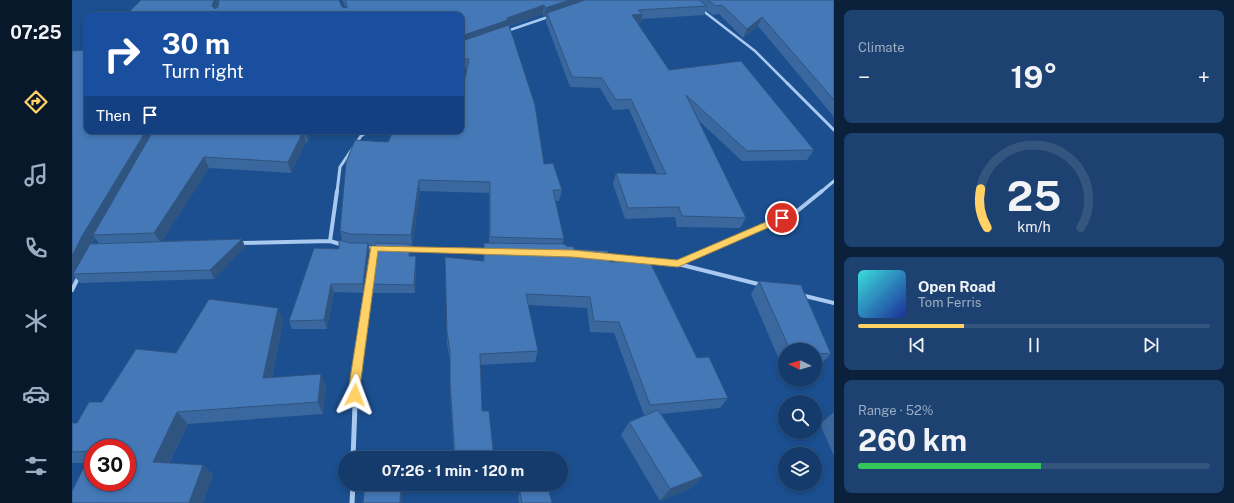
<!DOCTYPE html>
<meta charset="utf-8">
<style>
:root{--surface:#143b6b;--page:#1d4271;--text:#f1f3f6;--muted:#9dadc1;--line:#33557e;--accent:#ffd166}
body{margin:0;font-family:"Public Sans",sans-serif;background:var(--page);color:var(--text);height:100vh;display:flex;flex-direction:column;font-size:15px;white-space:nowrap}
*{box-sizing:border-box;margin:0}
p{font-size:13px;color:var(--muted)}
.icon{flex:none;width:22px;height:22px;fill:none;stroke:currentColor;stroke-width:2;stroke-linecap:round;stroke-linejoin:round}
.map{position:relative;flex:1;overflow:hidden}
.panel{display:flex;flex-direction:column;gap:10px;padding:10px;background:#0b203b;width:400px}
.panel>*{flex:none}
.top-card{position:absolute;left:12px;top:12px;width:380px;height:122px;border-radius:8px;box-shadow:0 2px 6px #0003,0 0 0 1px var(--line);background:#1a4fa0;color:#fff;overflow:hidden}
.needle{width:26px;rotate:275deg}
.controls{position:absolute;left:706px;top:343px;display:grid;gap:8px}
.controls a{display:grid;place-items:center;width:44px;height:44px;border-radius:50%;background:var(--surface);box-shadow:0 2px 6px #0003,0 0 0 1px var(--line);font-size:20px}
.speed{position:absolute;left:12px;top:439px;display:flex;gap:8px;font-size:20px;font-weight:700;text-align:center}
.speed>*{display:grid;place-content:center;width:52px;height:52px;border-radius:50%;background:var(--surface);box-shadow:0 2px 6px #0003,0 0 0 1px var(--line);line-height:1}
.speed .limit{border:6px solid #d22;background:#fff;color:#111}
.pin{position:absolute;display:grid;place-items:center;width:34px;height:34px;color:#fff;margin:-17px;border:2px solid #fff;border-radius:50%;box-shadow:0 1px 4px #0007}
.me{position:absolute;width:44px;margin:-22px;rotate:3deg;stroke-linejoin:round;filter:drop-shadow(0 0 3px #0008)}
.turn{display:flex;align-items:center;gap:14px;height:84px;padding:0 12px;font-size:18px}
.turn .icon{width:52px;height:52px;stroke-width:2.5}
.turn b{display:block;font-size:28px;line-height:34px}
.then{display:flex;align-items:center;height:38px;padding:0 12px;background:#0003;gap:8px;font-size:15px}
.big{font-size:30px;font-weight:700;line-height:1.1}
.panel .card{flex:1;display:flex;flex-direction:column;justify-content:center;gap:6px;min-width:0;padding:0 14px;border-radius:8px;background:var(--page)}
.panel .dial{align-items:center;gap:0}
.dial svg{height:104px;overflow:visible;fill:none;stroke:var(--line);stroke-width:7;stroke-linecap:round;text-anchor:middle}
.dial text{fill:var(--text);stroke:none}
.song{display:flex;align-items:center;gap:12px}
.cover{width:48px;height:48px;border-radius:6px;background:linear-gradient(135deg,hsl(180 70% 55%),hsl(230 70% 35%))}
.played{height:4px;border-radius:2px;background:linear-gradient(90deg,var(--accent) 30%,var(--line) 30%)}
.keys{display:flex;justify-content:space-around;direction:ltr}
.heat{display:flex;justify-content:space-between;align-items:center;font-size:22px;direction:ltr}
.charge{height:6px;border-radius:3px;background:linear-gradient(90deg,#34c759 52%,var(--line) 0)}
.trip{position:absolute;left:266px;top:451px;width:230px;height:40px;border-radius:20px;background:var(--surface);box-shadow:0 2px 6px #0003,0 0 0 1px var(--line);font-weight:700;line-height:40px;text-align:center}
main{display:flex;flex:1;min-height:0}
.dock{display:flex;flex-direction:column;width:72px;justify-content:space-around;align-items:center;background:#08182b;color:var(--muted)}
.dock .icon{width:28px;height:28px}
.dock .current{color:var(--accent)}
.dock b{font-size:18px;color:var(--text)}
.map>svg:first-child{display:block}
.lines{fill:none;stroke-linecap:round;stroke-linejoin:round}
.minor-far3{stroke:#a9c9ee;stroke-width:2.5}
.minor-far2{stroke:#a9c9ee;stroke-width:3}
.minor-far1{stroke:#a9c9ee;stroke-width:4}
.minor{stroke:#a9c9ee;stroke-width:5}
.wall{fill:#3a679d;fill-rule:evenodd}
.shaded-wall{fill:#305480}
.building{fill:#4478b7;stroke:#305480;fill-rule:evenodd}
.route{fill:#ffd166;stroke:#a68842}
</style>
<main>
<nav class="dock">
<b>07:25</b>
<svg class="icon current" aria-label="directions" viewBox="0 0 24 24"><path d="M12 3l9 9-9 9-9-9zM9 14v-3h6M13 9l2 2-2 2"/></svg>
<svg class="icon" aria-label="music" viewBox="0 0 24 24"><path d="M9 18V5l10-2v13"/><circle cx="6" cy="18" r="3"/><circle cx="16" cy="16" r="3"/></svg>
<svg class="icon" aria-label="phone" viewBox="0 0 24 24"><path d="M5 4h4l2 5-3 2q2 4 5 5l2-3 5 2v4C11 20 4 13 5 4z"/></svg>
<svg class="icon" aria-label="climate" viewBox="0 0 24 24"><path d="M12 3v18M4 7l16 10M4 17L20 7"/></svg>
<svg class="icon" aria-label="car" viewBox="0 0 24 24"><path d="M5 17H2v-5l4-1 3-4h7l3 4 3 1v5h-3M9 17h6M6 11h13"/><circle cx="7" cy="17" r="2"/><circle cx="17" cy="17" r="2"/></svg>
<svg class="icon" aria-label="filters" viewBox="0 0 24 24"><path d="M4 7h16M4 17h16"/><circle cx="9" cy="7" r="2"/><circle cx="15" cy="17" r="2"/></svg>
</nav>
<div class="map">
<svg width="762" height="503" viewBox="0 0 762 503">
<rect width="100%" height="100%" fill="#1b4f8f"/>
<g class="lines">
<path class="minor-far3" d="M630,10L683,51L716,84
M435,31L479,16"/>
<path class="minor-far2" d="M715,83L762,130
M265,192L268,167L289,136L296,131
M749,192L762,181"/>
<path class="minor-far1" d="M258,241L265,191
M167,243L258,241L271,245
M292,248H307
M334,249L417,251
M533,257L606,264L690,285
M606,264L724,212L750,191
M0,290L7,276
M729,295L762,303
M291,329L302,248"/>
<path class="minor" d="M281,458L284,379L291,328
M280,503L281,484"/>
</g>
<path class="wall" d="M69,0H267L270,7L274,8L270,0H762V117L686,26L671,38L647,14L641,15L634,10L632,15L570,19L568,23L565,24L597,70L742,150L735,160L670,161L626,120L674,218L668,228L605,227L603,217L553,219L541,184L544,173L585,174L557,109L541,110L528,88L498,87L474,22V16L472,17L471,14L437,26L472,164L490,190L487,201H483L492,239L490,244L502,249L538,262L625,358L656,398L648,408L589,414L631,476L619,488L588,501L549,435L557,422L574,415H572L542,333L518,332L515,308L456,305L466,351L463,362L408,365L410,411L422,458H382L378,394V361L375,344L373,257L411,261L412,243H417V193L348,191L340,246H339V256H344V265L343,293H299L298,284L303,245H297L298,252L292,293L262,292L255,329H220L217,321L267,249L270,240L268,231L316,142L389,131L395,69H389V15H54Z
M15,131H240L236,142H234L219,173L137,168L90,241L170,239L173,247L142,279L8,283L3,277L0,283ZM23,238L27,243L20,244Z
M687,281L759,354L747,366H743V350H713V364H709L679,294Z
M211,321L200,377L254,386L251,414L116,424L97,463L131,465L141,475L131,503H0L14,463H0V423H5L30,402Z
M762,412V456L748,424Z
M448,491L480,503H447L446,498Z"/>
<path class="shaded-wall" d="M142,0H147L148,4L145,6L143,15L140,6Z
M498,0H523L475,13L474,16L472,17L473,8Z
M472,5L471,14L435,26L389,45V36L435,18Z
M571,14L568,23L557,24L560,15Z
M690,17L686,26L671,38L675,29Z
M74,131H85L21,235L23,238L1,274L3,277L0,283V256L10,236Z
M233,131H240L236,142L233,132Z
M231,132L234,142L219,173L216,162Z
M132,157L137,168L89,243L82,233Z
M347,180L348,191L340,246L339,235Z
M170,239L173,247L142,279L138,270Z
M296,243L298,252L292,293L291,284Z
M338,244L339,253L338,264L337,256Z
M344,256V265L343,293L342,285Z
M259,284L262,292L255,329L252,320Z
M206,308L211,321L197,390L191,378Z
M249,374L254,386L251,414L246,402Z
M105,412L116,424L92,472L81,462Z
M131,465L141,475L131,503H117Z
M631,476L619,488L588,501L598,489Z
M329,484H331L330,503H328Z"/>
<path class="building" d="M69,0H142L140,6L143,9L146,7L147,0H267L270,7L275,8V5L273,0H498L473,8L472,5L435,18L436,20L389,36V15H54Z
M513,0H627L635,6L566,10L571,14L560,15L597,70L669,61L742,150L675,151L614,95L674,218L610,216L607,207L556,208L544,173L594,174L559,99L544,100L530,78L500,77L475,13Z
M636,0H762V100L690,17L675,29L650,5L644,6Z
M437,25L463,105L472,164L481,163L490,190H481L492,239L418,237V182L347,180L339,235L278,234L268,231L274,162L283,140L316,142L321,131H389V96L397,59H389V41H390Z
M15,50V131H74L10,236L0,256V51Z
M81,131H233V132H231L216,162L132,157L82,233L21,235Z
M170,239L138,270L1,274L18,244Z
M267,240L278,243H296L291,284H259L252,320L217,321L242,248L267,249Z
M304,243L338,244L337,256H344L342,285L298,284Z
M412,243L493,244L494,246L502,247V249L536,251L538,262L577,260L625,358L637,357L656,398L578,405L547,322L522,321L518,297L454,294L466,351L408,354L410,411H417L422,458H383L378,383V352L375,332L373,257L412,261Z
M687,281L729,285L759,354L743,353V350H718Z
M137,299L206,308L191,378L249,374L246,402L105,412L81,462L131,465L117,503H0V491L20,451L0,452V423H5L17,402H30L64,349L104,353ZM21,448H55V482H21Z
M586,410L631,476L598,489L557,422Z
M331,453L330,458H295L296,454Z
M293,484H329L328,503H291Z
M476,487L480,503H450L448,491Z"/>
<path class="route" d="M710,215L715,218L714,220L606,267L500,257L306,251L289,379L287,398L283,400L279,398L277,395L278,379L299,246L500,250L605,260Z"/>
</svg>
<div class="controls">
<a><svg class="needle" viewBox="-14 -14 28 28"><path d="M0-13l5 13h-10z" fill="#e53935"/><path d="M0 13l5-13h-10z" fill="#9dadc1"/></svg></a>
<a><svg class="icon" aria-label="search" viewBox="0 0 24 24"><circle cx="10" cy="10" r="6"/><path d="M15 15l6 6"/></svg></a>
<a><svg class="icon" aria-label="layers" viewBox="0 0 24 24"><path d="M12 4l9 5-9 5-9-5zM3 14l9 5 9-5"/></svg></a>
</div>
<div class="speed"><div class="limit">30</div></div>
<div class="pin" style="left:710px;top:218px;background:#d93025"><svg class="icon" aria-label="arrive" viewBox="0 0 24 24"><path d="M6 21V4h12l-3 4 3 4H6"/></svg></div>
<svg class="me" style="left:283px;top:395px" viewBox="-20 -20 40 40"><path d="M0-17L14 15 0 8-14 15z" fill="#ffd166" stroke="#fff" stroke-width="4"/></svg>
<div class="trip">07:26 · 1 min · 120 m</div>
<div class="top-card">
<div class="turn"><svg class="icon" aria-label="right" viewBox="0 0 24 24"><path d="M7 20v-9h11M14 6l5 5-5 5"/></svg><div><b>30 m</b>Turn right</div></div>
<div class="then">Then<svg class="icon" aria-label="arrive" viewBox="0 0 24 24"><path d="M6 21V4h12l-3 4 3 4H6"/></svg></div>
</div>
</div>
<section class="panel">
<div class="card"><p>Climate</p>
<div class="heat"><a>−</a><b class="big">19°</b><a>+</a></div>
</div>
<div class="card dial"><svg viewBox="0 0 100 80">
<path d="M14 69A42 42 0 1 1 86 69"/>
<path d="M14 69A42 42 0 0 1 9 39" stroke="#ffd166"/>
<text x="50" y="56" font-size="32" font-weight="700">25</text>
<text x="50" y="72" font-size="11">km/h</text>
</svg></div>
<div class="card">
<div class="song"><i class="cover"></i><div><b>Open Road</b><p>Tom Ferris</p></div></div>
<div class="played"></div>
<div class="keys"><svg class="icon" aria-label="previous" viewBox="0 0 24 24"><path d="M18 5L8 12l10 7zM5 5v14"/></svg><svg class="icon" aria-label="pause" viewBox="0 0 24 24"><path d="M8 5v14M16 5v14"/></svg><svg class="icon" aria-label="next" viewBox="0 0 24 24"><path d="M6 5l10 7-10 7zM19 5v14"/></svg></div>
</div>
<div class="card"><p>Range · 52%</p><b class="big">260 km</b><div class="charge"></div></div>
</section>
</main>
